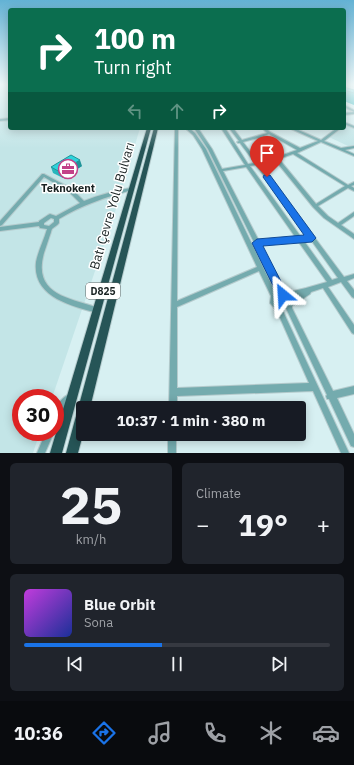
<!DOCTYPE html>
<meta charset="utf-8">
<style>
:root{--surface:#171b24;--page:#20242c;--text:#f1f3f6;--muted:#9ea1a6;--line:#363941;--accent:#1a73e8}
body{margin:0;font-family:"IBM Plex Sans",sans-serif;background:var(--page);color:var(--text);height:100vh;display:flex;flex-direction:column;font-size:15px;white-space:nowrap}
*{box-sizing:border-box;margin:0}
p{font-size:13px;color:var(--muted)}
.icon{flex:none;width:22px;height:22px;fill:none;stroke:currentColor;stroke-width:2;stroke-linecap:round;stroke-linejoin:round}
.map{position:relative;height:453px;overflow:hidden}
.panel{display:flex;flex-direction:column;gap:10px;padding:10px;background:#0d0f14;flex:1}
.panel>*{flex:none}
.hud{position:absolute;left:8px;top:8px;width:338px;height:122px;border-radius:4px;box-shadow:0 2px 10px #0003;background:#0b6e4f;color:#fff;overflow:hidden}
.speed{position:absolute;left:12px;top:389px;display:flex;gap:8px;font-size:20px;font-weight:700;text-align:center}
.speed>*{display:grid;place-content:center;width:52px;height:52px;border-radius:50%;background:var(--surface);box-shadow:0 2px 10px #0003;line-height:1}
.speed .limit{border:6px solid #d22;background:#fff;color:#111}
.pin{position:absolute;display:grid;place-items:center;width:34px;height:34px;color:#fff;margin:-41px -17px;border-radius:50% 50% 50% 0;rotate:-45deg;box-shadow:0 0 4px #0007}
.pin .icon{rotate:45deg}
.me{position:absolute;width:44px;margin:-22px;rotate:333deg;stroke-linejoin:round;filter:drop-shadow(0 0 3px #0008)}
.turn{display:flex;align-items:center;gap:14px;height:84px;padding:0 20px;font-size:18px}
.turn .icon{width:52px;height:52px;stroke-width:2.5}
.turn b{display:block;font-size:28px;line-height:34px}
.lanes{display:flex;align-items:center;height:38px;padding:0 20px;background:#0003;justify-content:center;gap:20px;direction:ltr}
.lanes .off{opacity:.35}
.big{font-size:30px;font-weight:800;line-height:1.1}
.panel .card{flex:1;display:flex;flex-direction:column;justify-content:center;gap:6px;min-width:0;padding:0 14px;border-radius:6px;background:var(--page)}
.panel .dial{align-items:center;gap:0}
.dial b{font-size:52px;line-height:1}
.song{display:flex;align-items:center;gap:12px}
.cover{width:48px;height:48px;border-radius:6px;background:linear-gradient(135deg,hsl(290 70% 55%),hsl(230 70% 35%))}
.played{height:4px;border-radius:2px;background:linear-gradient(90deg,var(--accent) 45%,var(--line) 45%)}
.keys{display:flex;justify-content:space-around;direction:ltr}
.heat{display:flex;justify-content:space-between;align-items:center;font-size:22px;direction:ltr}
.panel .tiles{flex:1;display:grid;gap:10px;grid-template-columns:1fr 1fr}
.card:last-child{grid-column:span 2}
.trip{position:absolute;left:76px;top:401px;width:230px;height:40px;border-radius:4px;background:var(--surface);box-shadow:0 2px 10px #0003;font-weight:800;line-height:40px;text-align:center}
.tab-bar{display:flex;height:64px;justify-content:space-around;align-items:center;background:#090b0e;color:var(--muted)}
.tab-bar .icon{width:28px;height:28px}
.tab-bar .on{color:var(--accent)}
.tab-bar b{font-size:18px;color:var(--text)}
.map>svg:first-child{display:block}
.built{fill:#c3e5e7}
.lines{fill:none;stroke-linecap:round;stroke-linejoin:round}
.minor-casing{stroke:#b5cbcd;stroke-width:2}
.highway-casing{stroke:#b5cbcd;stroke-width:2}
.minor{fill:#74abae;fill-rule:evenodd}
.highway{fill:#265557;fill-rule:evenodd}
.wall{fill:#27b5bc}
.shaded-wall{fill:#209499}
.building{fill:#2dd3db;stroke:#209499}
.route{fill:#1a73e8;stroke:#114b97}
.labels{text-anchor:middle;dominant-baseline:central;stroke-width:3;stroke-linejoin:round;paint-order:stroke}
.shield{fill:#fff;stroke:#5e6464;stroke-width:1}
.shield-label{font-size:10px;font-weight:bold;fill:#192222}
.poi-label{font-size:11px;font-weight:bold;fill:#192222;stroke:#fff}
.near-street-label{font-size:13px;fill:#192222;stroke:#fff}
</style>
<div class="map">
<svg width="354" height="453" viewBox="0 0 354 453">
<rect width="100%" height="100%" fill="#d7f0f2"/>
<path class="built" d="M0,84H10V128H140L115,212L52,398H21V432H40L33,453H0Z
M345,125L354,128V145L348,146L329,137L340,128H344Z"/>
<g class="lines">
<g class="minor-casing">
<path id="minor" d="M344,105L354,110V112L344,107Z
M354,112V114L344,115V113Z
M10,118V120L0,121V119Z
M344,122L354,126V128L344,124Z
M175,128L178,129L177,301L257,267L202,149L193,135L185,128H189L195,133L206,149L276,294L277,296L276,302L281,307L349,453H341L313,391L177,396V408H169ZM259,271L271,296L270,303L277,311L309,383L177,388V307Z
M194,128H198L212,149L222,169L245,165L221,128H225L248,164L255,163L240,143H238L237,142L239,141L229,128H233L242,140L267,133L262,128H266L270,132L300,148L318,141L289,128H294L321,140L337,128H341L324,141L341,148L354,146V148L345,150L354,154V156L321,142L297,153L348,185L354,182V185L351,186L354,188V191L348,188L318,206L328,216L338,223L354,212V216L341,225L354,234V239L324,218L313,207L275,160L260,164L344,277L354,274V278L347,281L354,290V298L352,297L341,282L328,287L354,325V334L352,333L323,288L311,292L310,294L292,306V308L333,391L354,386V394L337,398L354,434V447L351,446L329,399H327L326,396L327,395L286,308L287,302L281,297L208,149ZM269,134L297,150L277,157L261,137ZM258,138L274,158L258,162L243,142ZM293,154L345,186L316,204L279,159ZM256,165L308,236L301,237L250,166ZM246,167L247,168L296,238L259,241L223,171ZM311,240L338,278L332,280L304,241ZM298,241L327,282L306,288L285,293L261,245ZM298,296L292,299L290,297Z
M42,174H44L72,189L84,201C99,195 114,191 130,188L132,189V190C106,197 82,205 59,219V223C58,225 54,227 52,229C51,231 51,233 50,235C48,241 46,247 44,253C32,295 70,298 99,308L100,310L99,312L97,313C71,306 32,297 36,262C38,251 44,240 47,229L40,228L39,226L0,231V227L39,222V221L48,215L50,214L56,216L80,203L68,191L44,177L2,225L0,226V221ZM51,218L54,219V222L49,226L44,225V223Z
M69,394L72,395L73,398L72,401L62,412L58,422L55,423C55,419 54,413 55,409C56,404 65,396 69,394Z
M46,432H54L45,453H37Z
M168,434H176V453H168Z"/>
</g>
<g class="highway-casing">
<path id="highway" d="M147,128H151L62,453H50Z
M154,128H158L90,408H83V434L78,453H66Z"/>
</g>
<use href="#minor" class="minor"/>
<use href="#highway" class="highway"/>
</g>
<path class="wall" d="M344,87L354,90V105L344,101Z
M82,166L63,178L53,173L51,167Z"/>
<path class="shaded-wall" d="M80,160L82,166L63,178L60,172Z"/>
<path class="building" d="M344,87L354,90V93L344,90Z
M71,155L80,160L60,172L51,167Z"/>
<linearGradient id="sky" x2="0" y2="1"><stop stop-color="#63b2d4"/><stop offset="0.57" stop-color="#edf8f9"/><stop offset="1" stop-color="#edf8f9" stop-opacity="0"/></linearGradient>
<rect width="354" height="148" fill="url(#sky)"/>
<path class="route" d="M264,175H270L316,238L312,242L263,246L288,295L287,298L283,300L279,298L252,243L257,239L304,235L263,177Z"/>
<defs>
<g id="office-ring" transform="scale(1)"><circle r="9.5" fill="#fff" stroke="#c34188" stroke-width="1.5"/><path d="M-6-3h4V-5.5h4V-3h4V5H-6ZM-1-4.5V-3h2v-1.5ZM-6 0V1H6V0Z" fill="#c34188"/></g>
</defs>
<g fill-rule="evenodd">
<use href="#office-ring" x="68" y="169"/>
</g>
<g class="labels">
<rect class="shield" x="86" y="283" width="34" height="16" rx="3"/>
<g class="shield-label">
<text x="103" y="291">D825</text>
</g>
<g class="poi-label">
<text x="68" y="188">Teknokent</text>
</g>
<g class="near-street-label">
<text transform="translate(112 206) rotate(-74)">Batı Çevre Yolu Bulvarı</text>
</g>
</g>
</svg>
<div class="speed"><div class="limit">30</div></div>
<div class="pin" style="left:267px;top:177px;background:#d93025"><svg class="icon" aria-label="arrive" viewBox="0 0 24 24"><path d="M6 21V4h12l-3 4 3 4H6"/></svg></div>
<svg class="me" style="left:283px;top:295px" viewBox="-20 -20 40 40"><path d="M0-17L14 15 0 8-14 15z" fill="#1a73e8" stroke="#fff" stroke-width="4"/></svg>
<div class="trip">10:37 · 1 min · 380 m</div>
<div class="hud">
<div class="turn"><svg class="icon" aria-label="right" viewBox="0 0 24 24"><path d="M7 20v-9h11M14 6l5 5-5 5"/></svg><div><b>100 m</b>Turn right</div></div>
<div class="lanes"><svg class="icon off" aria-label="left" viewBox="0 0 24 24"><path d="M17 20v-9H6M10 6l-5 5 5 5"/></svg><svg class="icon off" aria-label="ahead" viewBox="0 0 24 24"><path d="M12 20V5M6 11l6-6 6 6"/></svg><svg class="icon" aria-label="right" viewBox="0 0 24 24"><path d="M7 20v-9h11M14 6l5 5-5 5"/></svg></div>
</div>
</div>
<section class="panel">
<div class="tiles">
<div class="card dial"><b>25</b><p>km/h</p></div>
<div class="card"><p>Climate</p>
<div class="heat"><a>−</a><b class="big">19°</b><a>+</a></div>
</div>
<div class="card">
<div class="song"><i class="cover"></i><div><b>Blue Orbit</b><p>Sona</p></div></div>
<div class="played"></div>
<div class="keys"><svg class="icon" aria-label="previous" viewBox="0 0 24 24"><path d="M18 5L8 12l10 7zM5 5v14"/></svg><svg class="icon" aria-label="pause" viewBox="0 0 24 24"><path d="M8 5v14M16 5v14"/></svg><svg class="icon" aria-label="next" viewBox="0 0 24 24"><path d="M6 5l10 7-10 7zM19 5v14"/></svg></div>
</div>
</div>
</section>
<nav class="tab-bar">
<b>10:36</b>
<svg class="icon on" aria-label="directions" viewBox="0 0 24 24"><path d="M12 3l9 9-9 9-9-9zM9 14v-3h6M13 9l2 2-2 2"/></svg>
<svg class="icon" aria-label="music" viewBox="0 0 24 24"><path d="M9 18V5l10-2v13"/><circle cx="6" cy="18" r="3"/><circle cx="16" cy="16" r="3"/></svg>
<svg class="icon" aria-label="phone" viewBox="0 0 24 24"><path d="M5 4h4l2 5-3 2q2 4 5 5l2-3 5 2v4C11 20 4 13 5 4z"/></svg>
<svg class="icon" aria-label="climate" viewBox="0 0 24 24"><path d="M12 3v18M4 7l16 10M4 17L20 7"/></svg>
<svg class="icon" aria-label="car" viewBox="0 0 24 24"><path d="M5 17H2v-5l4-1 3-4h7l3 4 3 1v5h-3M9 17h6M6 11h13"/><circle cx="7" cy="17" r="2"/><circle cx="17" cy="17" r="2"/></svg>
</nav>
